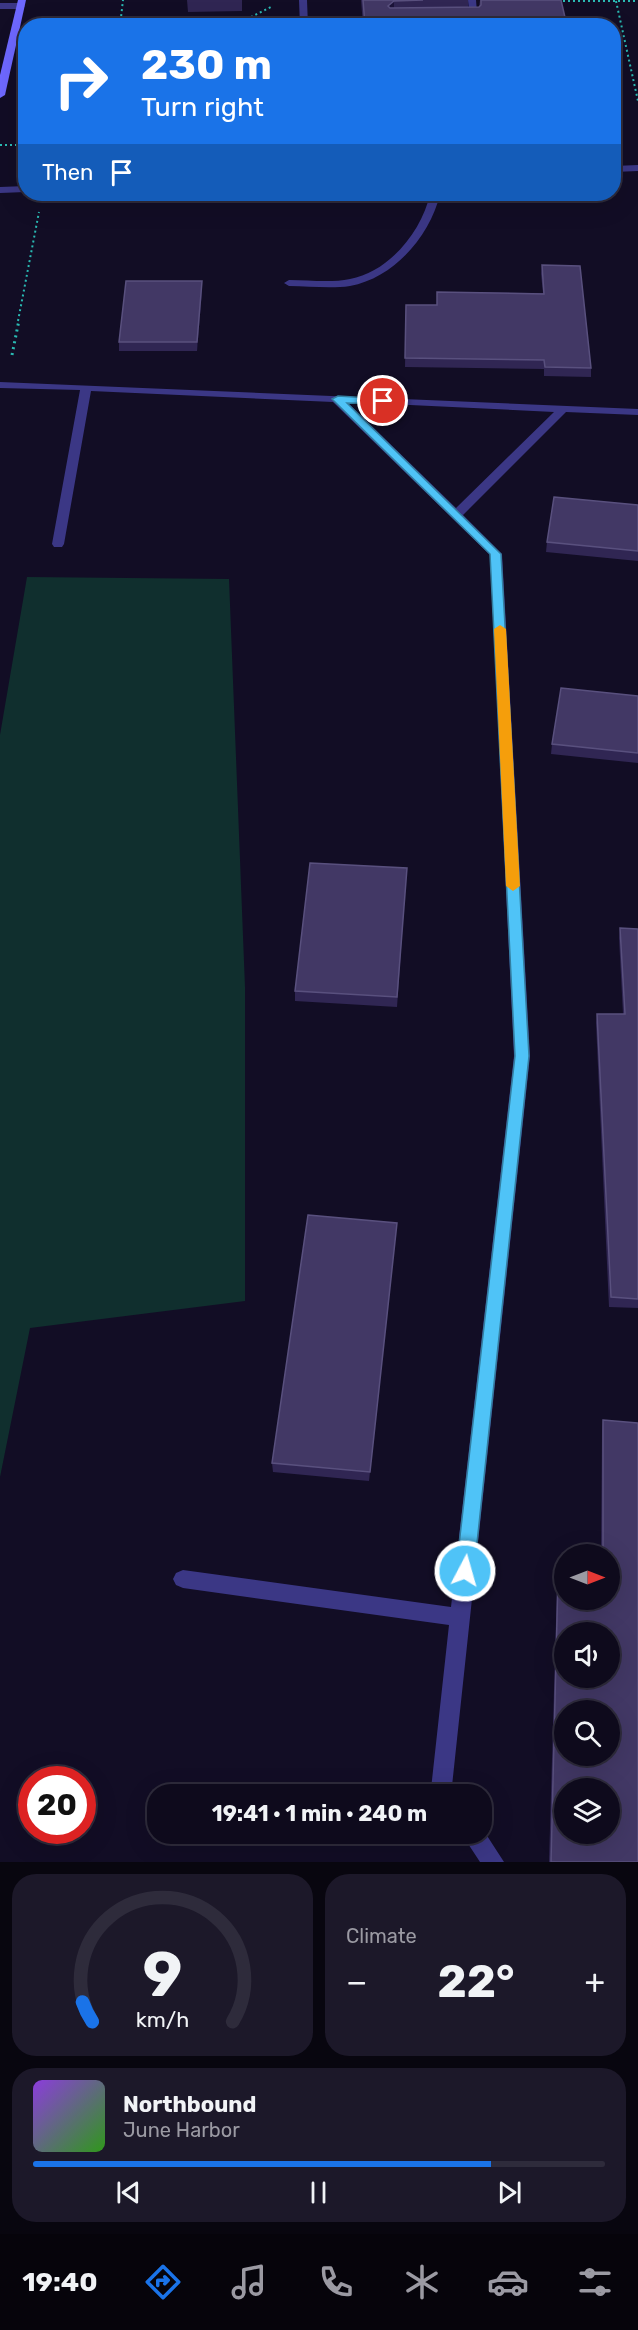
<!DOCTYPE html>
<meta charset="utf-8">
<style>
:root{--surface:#0e0a1c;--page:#1c1829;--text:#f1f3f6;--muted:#9b9aa3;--line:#2e2b3b;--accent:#1a73e8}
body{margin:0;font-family:Rubik,sans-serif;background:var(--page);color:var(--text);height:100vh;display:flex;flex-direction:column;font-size:22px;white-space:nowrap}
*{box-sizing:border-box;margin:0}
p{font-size:20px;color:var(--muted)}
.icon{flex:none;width:33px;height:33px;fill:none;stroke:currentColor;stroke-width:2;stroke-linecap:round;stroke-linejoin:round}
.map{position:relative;height:1862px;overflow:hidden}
.panel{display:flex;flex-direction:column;gap:12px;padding:12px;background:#08060f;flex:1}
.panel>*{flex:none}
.hud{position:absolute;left:18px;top:18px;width:603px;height:183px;border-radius:24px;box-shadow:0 6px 24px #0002,0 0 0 2px var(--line);background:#1a73e8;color:#fff;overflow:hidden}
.needle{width:39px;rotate:90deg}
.fabs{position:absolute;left:554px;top:1544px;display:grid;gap:12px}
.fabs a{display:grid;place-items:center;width:66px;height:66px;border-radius:50%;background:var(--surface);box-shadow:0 6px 24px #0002,0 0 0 2px var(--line);font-size:30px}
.speed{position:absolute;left:18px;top:1766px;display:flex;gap:12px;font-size:30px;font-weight:700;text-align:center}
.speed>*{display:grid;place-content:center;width:78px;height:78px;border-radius:50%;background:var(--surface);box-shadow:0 6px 24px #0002,0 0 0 2px var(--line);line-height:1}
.speed .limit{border:9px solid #d22;background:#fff;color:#111}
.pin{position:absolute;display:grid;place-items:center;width:51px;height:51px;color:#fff;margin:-26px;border:3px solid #fff;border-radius:50%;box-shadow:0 2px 6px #0007}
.me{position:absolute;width:66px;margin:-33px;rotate:6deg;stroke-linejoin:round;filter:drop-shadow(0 0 4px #0008)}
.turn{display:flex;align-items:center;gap:21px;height:126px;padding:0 24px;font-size:27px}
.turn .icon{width:78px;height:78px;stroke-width:2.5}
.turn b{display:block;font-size:42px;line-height:51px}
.then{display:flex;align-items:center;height:57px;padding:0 24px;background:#0003;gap:12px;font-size:22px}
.big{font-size:45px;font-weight:700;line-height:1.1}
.panel .tile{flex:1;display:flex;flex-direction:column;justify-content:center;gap:9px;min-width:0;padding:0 21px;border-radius:24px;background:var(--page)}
.panel .dial{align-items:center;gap:0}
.dial svg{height:156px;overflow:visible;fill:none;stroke:var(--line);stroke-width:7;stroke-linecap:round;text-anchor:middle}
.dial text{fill:var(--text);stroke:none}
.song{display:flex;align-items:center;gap:18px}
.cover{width:72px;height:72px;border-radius:9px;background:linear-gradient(135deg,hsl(270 70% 55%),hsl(110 70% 35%))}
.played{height:6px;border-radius:3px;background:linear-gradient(90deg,var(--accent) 80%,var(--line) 80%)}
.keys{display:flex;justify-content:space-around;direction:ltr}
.heat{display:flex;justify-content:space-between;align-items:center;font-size:33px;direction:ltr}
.panel .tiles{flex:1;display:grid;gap:12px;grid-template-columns:1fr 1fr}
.tile:last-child{grid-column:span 2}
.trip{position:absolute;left:147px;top:1784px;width:345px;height:60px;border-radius:24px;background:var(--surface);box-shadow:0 6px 24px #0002,0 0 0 2px var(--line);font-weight:700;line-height:60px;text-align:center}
.menu{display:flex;height:96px;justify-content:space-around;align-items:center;background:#06040b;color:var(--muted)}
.menu .icon{width:42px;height:42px}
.menu .current{color:var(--accent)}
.menu b{font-size:27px;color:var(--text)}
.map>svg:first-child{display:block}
.green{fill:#102f2e}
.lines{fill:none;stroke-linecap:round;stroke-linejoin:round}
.path-far1{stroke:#2abab3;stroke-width:2;stroke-dasharray:2 3;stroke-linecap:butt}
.path{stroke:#2abab3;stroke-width:3;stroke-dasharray:2 4;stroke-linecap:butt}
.service{fill:#3b3785;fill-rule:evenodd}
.tertiary{fill:#3b3785;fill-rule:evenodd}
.secondary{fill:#6e68ff;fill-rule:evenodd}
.wall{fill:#302653}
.shaded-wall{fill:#1c1439}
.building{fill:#423865;stroke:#59507e;stroke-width:1.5;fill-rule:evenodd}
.route{fill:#4fc3f7;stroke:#337fa1;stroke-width:1.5}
.slow{fill:#f59e0b}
</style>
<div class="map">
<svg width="638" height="1862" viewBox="0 0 638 1862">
<rect width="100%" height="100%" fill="#120d25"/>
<path class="green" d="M27,577L229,579L245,987V1301L30,1328L0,1477V735Z"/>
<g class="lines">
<path class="path-far1" d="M558,1H638
M616,1L638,101
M120,26L123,0
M233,26L273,6
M0,145H26
M18,321L39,212"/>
<path class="path" d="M12,355L19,320"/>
<path class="service" d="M299,0H307L308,26H300Z
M468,0H476L478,25L468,23L470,21Z
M0,3H21L25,6L21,9H0Z
M430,194H440C430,236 394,278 350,286C330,289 309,286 289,286L284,283L289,280C309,280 331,283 350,279C389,272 422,231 430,194Z
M0,382L638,409V415L566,412L463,515L502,554L530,1056L452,1786L455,1794H433L431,1789L449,1625L183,1588L176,1585L173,1579L176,1573L183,1570L451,1607L514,1056L490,555L333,402L91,391L64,544L62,547H54L52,544L80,390L0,388ZM347,402L554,412L456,508Z
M482,1828L504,1862H480L461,1833H482Z"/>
<path class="tertiary" d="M638,165V171L614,172V166Z
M26,186V192L0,193V187Z"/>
<path class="secondary" d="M18,0H26L5,95L0,98V75Z"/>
</g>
<path class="wall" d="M187,0H242V11L188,12Z
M361,0H468V7H479L480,0H561L363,25Z
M542,265L591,368V377L544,376V369L405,367L406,305H437V292L543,293L541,274Z
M202,290L197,351H119V342Z
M638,505V561L546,552L547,542Z
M638,696V763L551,754L552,744Z
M406,878L397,1007L295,1001V991Z
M620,928L638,929V1308L609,1307L596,1023L597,1014H623L619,938Z
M397,1223L369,1481L273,1472L272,1463Z
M603,1420L638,1862H549L557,1586L558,1578L609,1599V1554H601L602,1430Z"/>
<path class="shaded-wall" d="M394,1V21L388,6Z
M202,281V290L197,351V342Z"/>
<path class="building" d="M363,0H423L394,1L388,6L390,8L479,7L481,5V0H561L567,26H361L365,25Z
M542,265L580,266L591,368L545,367L544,360L405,358L406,305H437V292L544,294Z
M126,281H202L197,342H119Z
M554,497L638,505V551L547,542Z
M561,688L638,696V753L552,744Z
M310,863L407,868L397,997L295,991Z
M620,928L638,929V1299L611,1297L597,1014H625Z
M308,1215L397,1223L370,1472L272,1463Z
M603,1420L638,1423V1862H551L558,1578H564V1599H609V1554H603ZM564,1632H609V1677H564ZM564,1710H609V1755H564ZM564,1788H609V1833H564Z"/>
<path class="route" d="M338,396L386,399L388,401L383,404L347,403L501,554L529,1056L474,1571L471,1576L465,1579L458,1576L456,1571L515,1056L490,554L334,401L332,399Z"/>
<path class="slow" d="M500,625L506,629L520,886L513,891L506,886L494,629Z"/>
</svg>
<div class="fabs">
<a><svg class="needle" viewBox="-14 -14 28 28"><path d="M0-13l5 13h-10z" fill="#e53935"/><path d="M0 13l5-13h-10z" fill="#9b9aa3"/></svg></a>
<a><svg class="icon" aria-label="sound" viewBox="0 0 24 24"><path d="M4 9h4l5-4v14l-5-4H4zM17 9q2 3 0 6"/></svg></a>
<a><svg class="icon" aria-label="search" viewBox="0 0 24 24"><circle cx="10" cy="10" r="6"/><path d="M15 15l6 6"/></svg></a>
<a><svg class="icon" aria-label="layers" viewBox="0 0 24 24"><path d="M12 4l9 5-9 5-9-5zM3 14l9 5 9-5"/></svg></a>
</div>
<div class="speed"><div class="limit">20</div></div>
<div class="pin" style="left:383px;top:401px;background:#d93025"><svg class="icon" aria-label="arrive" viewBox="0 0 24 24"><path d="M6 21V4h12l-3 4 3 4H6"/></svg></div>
<svg class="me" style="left:465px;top:1571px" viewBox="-20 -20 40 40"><circle r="17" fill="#4fc3f7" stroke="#fff" stroke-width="3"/><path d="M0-11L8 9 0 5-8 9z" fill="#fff"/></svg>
<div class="trip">19:41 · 1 min · 240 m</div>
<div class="hud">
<div class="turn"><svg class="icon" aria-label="right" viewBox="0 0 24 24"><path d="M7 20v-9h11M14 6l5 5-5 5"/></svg><div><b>230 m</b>Turn right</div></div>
<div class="then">Then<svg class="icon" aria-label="arrive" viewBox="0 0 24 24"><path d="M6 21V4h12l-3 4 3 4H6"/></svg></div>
</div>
</div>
<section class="panel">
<div class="tiles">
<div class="tile dial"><svg viewBox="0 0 100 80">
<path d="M14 69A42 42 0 1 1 86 69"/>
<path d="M14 69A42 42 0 0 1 9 59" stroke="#1a73e8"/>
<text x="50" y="56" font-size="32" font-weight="700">9</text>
<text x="50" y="72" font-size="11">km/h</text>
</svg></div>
<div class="tile"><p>Climate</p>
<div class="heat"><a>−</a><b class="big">22°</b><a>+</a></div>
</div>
<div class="tile">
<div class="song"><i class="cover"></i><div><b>Northbound</b><p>June Harbor</p></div></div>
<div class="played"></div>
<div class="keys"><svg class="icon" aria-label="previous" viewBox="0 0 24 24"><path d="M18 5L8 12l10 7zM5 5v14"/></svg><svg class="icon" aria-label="pause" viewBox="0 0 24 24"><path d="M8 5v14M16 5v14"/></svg><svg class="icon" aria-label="next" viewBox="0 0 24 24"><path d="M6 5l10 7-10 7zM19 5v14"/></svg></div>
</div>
</div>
</section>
<nav class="menu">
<b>19:40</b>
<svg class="icon current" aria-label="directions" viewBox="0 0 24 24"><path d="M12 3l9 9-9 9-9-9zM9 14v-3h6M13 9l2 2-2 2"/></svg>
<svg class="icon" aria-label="music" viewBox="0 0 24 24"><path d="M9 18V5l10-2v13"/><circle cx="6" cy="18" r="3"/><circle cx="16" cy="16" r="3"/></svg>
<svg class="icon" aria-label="phone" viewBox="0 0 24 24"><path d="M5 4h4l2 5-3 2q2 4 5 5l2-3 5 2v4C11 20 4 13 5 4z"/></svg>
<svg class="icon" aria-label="climate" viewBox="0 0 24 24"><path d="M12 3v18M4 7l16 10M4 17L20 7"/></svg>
<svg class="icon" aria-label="car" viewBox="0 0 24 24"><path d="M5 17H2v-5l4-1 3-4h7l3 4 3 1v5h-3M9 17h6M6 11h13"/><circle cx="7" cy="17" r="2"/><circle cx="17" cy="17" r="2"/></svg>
<svg class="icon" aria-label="filters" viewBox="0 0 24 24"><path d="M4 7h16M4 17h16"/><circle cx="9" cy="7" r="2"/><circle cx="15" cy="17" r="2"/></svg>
</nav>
